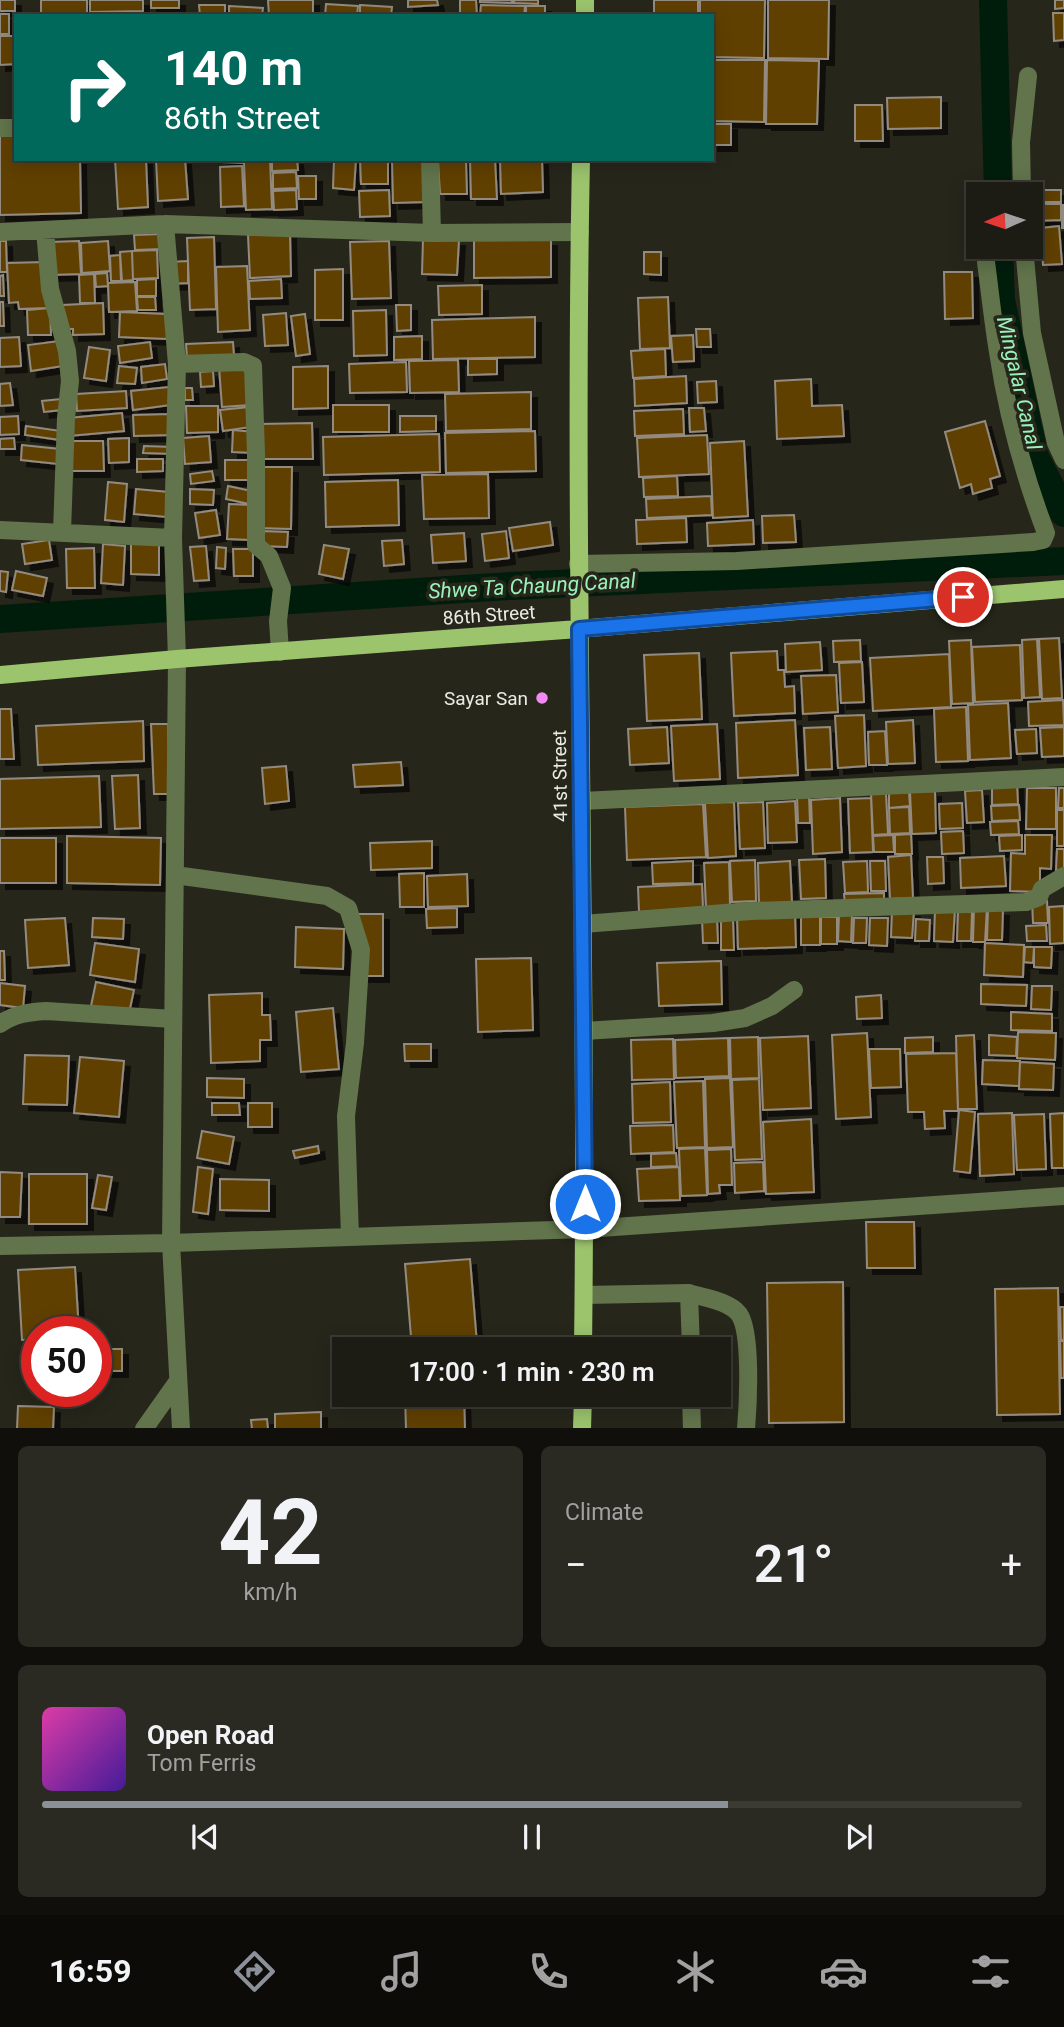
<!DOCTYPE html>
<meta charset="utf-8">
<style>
:root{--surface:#1d1c14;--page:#2a2922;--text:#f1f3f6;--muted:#a0a1a0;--line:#3b3a34;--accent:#8c9099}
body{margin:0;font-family:Roboto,sans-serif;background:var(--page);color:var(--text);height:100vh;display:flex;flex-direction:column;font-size:26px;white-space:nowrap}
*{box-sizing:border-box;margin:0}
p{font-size:23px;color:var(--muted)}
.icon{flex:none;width:38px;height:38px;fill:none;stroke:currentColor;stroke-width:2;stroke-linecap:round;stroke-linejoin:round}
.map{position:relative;height:1428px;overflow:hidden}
.sheet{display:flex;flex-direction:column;gap:18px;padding:18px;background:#100f0b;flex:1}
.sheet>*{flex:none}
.hud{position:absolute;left:14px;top:14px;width:700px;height:147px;border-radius:0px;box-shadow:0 4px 18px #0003,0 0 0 2px var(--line);background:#00695c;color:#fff;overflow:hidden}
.needle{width:46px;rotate:267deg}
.buttons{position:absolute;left:966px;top:182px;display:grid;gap:14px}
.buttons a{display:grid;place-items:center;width:77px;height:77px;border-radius:0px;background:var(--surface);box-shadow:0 4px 18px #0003,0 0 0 2px var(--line);font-size:35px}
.speed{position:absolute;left:21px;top:1316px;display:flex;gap:14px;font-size:35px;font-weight:700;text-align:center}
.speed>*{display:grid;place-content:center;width:91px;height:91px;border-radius:50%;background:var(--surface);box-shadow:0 4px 18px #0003,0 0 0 2px var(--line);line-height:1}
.speed .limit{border:10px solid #d22;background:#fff;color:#111}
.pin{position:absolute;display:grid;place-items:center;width:60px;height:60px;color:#fff;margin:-30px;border:4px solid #fff;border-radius:50%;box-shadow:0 2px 7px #0007}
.me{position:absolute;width:77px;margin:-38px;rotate:0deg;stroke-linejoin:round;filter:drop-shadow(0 0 5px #0008)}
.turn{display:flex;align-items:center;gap:24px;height:147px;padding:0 35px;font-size:32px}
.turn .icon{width:91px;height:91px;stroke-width:2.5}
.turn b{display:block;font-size:49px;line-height:60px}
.big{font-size:52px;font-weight:600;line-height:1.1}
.sheet .widget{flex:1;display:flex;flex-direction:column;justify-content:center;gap:10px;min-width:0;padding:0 24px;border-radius:10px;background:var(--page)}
.sheet .dial{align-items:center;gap:0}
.dial b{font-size:91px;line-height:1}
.song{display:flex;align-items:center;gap:21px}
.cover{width:84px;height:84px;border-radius:10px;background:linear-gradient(135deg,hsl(320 70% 55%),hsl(260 70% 35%))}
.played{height:7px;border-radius:4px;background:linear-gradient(90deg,var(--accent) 70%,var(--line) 70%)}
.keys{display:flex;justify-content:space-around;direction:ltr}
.heat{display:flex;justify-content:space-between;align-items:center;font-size:38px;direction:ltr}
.sheet .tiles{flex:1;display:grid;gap:18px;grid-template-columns:1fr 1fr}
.widget:last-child{grid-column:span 2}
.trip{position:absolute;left:332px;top:1337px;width:399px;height:70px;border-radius:0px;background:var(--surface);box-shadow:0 4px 18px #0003,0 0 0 2px var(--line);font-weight:600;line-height:70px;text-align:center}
.tabs{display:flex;height:112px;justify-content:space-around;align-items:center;background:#0c0b08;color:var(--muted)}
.tabs .icon{width:49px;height:49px}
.tabs .on{color:var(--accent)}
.tabs b{font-size:32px;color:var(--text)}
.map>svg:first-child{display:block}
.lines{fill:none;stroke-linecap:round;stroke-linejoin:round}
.canal{stroke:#001d0c;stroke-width:28}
.building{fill:#614000;stroke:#938b7f;stroke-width:2;filter:url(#shadow)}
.minor{stroke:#61744b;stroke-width:18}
.major{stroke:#9bc46d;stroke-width:18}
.route-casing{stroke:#114b97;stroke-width:18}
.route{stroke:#1a73e8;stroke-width:12}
.poi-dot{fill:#f28af3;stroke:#27261b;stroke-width:2.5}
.labels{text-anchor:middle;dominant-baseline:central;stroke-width:7;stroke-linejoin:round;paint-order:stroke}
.street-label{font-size:19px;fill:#ebeae3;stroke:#27261b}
.poi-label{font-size:19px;fill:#ebeae3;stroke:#27261b;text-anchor:end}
.water-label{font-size:21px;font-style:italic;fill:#99f2bb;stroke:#27261b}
</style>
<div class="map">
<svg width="1064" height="1429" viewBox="0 0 1064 1429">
<defs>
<filter id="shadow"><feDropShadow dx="6" dy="6" stdDeviation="0" flood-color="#0009"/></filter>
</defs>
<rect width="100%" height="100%" fill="#27261b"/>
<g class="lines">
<path class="canal" d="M993,0L998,194
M999,247L1001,300L1034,455L1064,513
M0,619L510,586L1064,561"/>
</g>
<path class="building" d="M0,0H15V11H0Z
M41,0H87V16H41Z
M90,0H143V11L90,12Z
M151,0H179V8H151Z
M268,0H313V16H269Z
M408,0H437L438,5L408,7Z
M460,0H476L477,16H460Z
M480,0H512V3L480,2Z
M514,0H538V4L514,3Z
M654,0H698V16H654Z
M700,0H765L764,58L712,57V16H700Z
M768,0H829L828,59L768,58Z
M1055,0H1064V8L1055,9Z
M326,4L358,6L357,16H325Z
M199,5H225V16H200Z
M360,5L392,7L391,16H360Z
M481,5L525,6L524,16H480Z
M229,6L263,8L262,16H229Z
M526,6H545V16H526Z
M1053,13H1064V40L1054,41Z
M0,14H9V34H0Z
M0,36H16V64L0,65Z
M712,60H765L764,122L712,121Z
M767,60L819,61L817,124H766Z
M941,97V128L888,129L887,98Z
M855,105H882L883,141H855Z
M712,124H731V145H712Z
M16,133V159H80L81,213L0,215V134Z
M115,159H146L148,207L118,209Z
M156,159H185L188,199L158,201Z
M222,159H270L272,209L246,210L244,163L222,162Z
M272,159H297L298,170L272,171Z
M334,159H356L354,190L333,188Z
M360,159H388V184H361Z
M392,159H425V202L393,203Z
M470,159H495L497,199H471Z
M500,159H542L543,192L501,194Z
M466,161L467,194H440L438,162Z
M242,166L244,206L221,207L220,167Z
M296,172L297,188L273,189V173Z
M298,176H316V199H299Z
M296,190L297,209L274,210L273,191Z
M389,190L390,216L360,217L359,191Z
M1038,190H1061V202H1038Z
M1034,204H1061V220L1034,221Z
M1062,205H1064V228H1062Z
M1059,226L1062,264L1043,265L1041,228Z
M290,233L291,276L250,278L248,235Z
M162,234V249L135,250L134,235Z
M214,237L216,309L190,310L187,238Z
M423,239L459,240L457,275L422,274Z
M474,240H551V277L474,278Z
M0,241H6L7,272H0Z
M79,241L81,274L51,275L49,242Z
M108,241L110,271L82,273L81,243Z
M389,241L391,298L352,299L350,242Z
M157,250L158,278L133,279L132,251Z
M132,251L133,280L122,281L120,252Z
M644,252H661V275L644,274Z
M120,255L121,281H111L110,256Z
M188,261V283L170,284L169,262Z
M45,262L47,308L19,309L18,302L9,303L7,263Z
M247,266L250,330L218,332L216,267Z
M343,269V320H315V270Z
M944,272H972L973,318L945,319Z
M107,273L108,286L96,287L95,274Z
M94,274L95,303H80L79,275Z
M3,275L4,296H0V276Z
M156,279V296H137V280Z
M281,279L282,298L250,299L249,281Z
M135,282L137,311L109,312L108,283Z
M482,285V314L439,315L438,286Z
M137,297H155L156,310H138Z
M668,297L670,348L640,349L638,298Z
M0,302H3L4,326H0Z
M103,303L104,334L73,335V329H64L62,305Z
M396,305H411V330L397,331Z
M50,308L51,335H28L27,310Z
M386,310L387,355L354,356L353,311Z
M120,312L167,314V339L119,337Z
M286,313L288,345L265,346L263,315Z
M305,314L310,354L296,356L291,316Z
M535,317V357L433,359L432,320Z
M696,329H710L711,347H697Z
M693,335L694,361L673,362L671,336Z
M422,336V359L394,360V337Z
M19,337L21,366L0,367V338Z
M59,341L63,366L31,371L28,345Z
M150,342L152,358L120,363L118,346Z
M233,342L234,356L187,358L186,344Z
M89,347L110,350L106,381L84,378Z
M665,349L666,376L633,378L631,351Z
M468,359H497V374L468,375Z
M458,360L459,392L410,393L409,361Z
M406,362L407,392L350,393L349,364Z
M165,364L167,379L142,383L141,367Z
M246,365L250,405L222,407L219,367Z
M119,366L137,368L135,384L117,383Z
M328,366V408L293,409V367Z
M213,371L214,386L201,387L200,372Z
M686,376L687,403L635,406L634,379Z
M811,379L812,406L842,405L844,436L777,439L775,381Z
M716,381L717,402L698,403L697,382Z
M10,383L13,405L0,406V384Z
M169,387L171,405L133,410L131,391Z
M185,388H192L193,400H185Z
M126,391L127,408L77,411L76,394Z
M531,392V429L446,431L445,394Z
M61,399L62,410L44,412L42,401Z
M333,405H389V432H333Z
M186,406H218V432L187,433Z
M249,407L251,427L223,431L220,410Z
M689,408H704L706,431L690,432Z
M683,409L684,434L635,436L634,411Z
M122,413L124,431L69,436L68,418Z
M171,414V435L134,436L133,415Z
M18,416L19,434L0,435V417Z
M400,416H436V431L400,432Z
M985,421L1000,476L990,479L992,488L973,494L971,484L960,488L945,432Z
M312,423L313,459H260L259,424Z
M26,426L61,431L60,440L25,435Z
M233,430L255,432L254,453L232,452Z
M535,431L536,471L446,473L445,433Z
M439,434L440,472L324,475L323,437Z
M707,435L709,474L639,477L637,438Z
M209,436L211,462L185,464L183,438Z
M14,438L15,449H0V439Z
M129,438V462L109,463L108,439Z
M69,441H103L104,471H69Z
M744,441L748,516L713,518L710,443Z
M22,445L60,449L58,464L21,460Z
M144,446L174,447V454L143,453Z
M137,459H163V471L137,472Z
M225,460H251V480H225Z
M259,467H292L291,529L258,528Z
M212,471L214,481L191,484L190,474Z
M488,474L489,518L424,519L422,475Z
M677,476L678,496L644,497L643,478Z
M398,480L399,525L326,527L325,482Z
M108,482L127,484L124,522L105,520Z
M228,486L252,491L249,504L226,499Z
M136,489L169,492L167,517L134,514Z
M190,489L214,490L213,505L190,504Z
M711,496L712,515L647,518L646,499Z
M229,504L252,505L250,540L227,539Z
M216,510L220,535L199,538L195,513Z
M794,515L796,542L763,543L762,516Z
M686,518L687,542L637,544L636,520Z
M753,520L754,544L708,546L707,523Z
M550,522L553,545L513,551L509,528Z
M261,531L288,532L287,547L260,546Z
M506,531L509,558L485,561L482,534Z
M464,533L466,561L433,563L431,535Z
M49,540L52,560L25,564L22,544Z
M131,540L159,541V575L131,574Z
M402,540L404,564L384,566L382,541Z
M103,544L125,546L123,585L101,583Z
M324,545L349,549L343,579L319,574Z
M206,546L209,580L194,581L190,547Z
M217,547L226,548L225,569L216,568Z
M94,548L95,588H67L66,549Z
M233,549H253V576H234Z
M0,571L8,572L6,592L0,591Z
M16,571L47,578L43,596L12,590Z
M1059,638L1062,698L1042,699L1039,639Z
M1037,639L1040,697L1024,698L1022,640Z
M860,640L861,661L834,662L833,641Z
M971,640L973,703L952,704L949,641Z
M820,642L822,670L786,672L785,644Z
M1020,645L1022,700L975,702L972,647Z
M777,651L778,670H784L785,687L794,686L795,713L734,716L731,653Z
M699,653L702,719L647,721L644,655Z
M949,654L951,707L873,711L870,658Z
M862,662L864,702L841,703L839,663Z
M836,675L838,712L803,714L801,676Z
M1063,700L1064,725L1029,726L1028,702Z
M1008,703L1011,758L970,760L968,705Z
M966,707L968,761L936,762L934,709Z
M0,709H11L14,759H0Z
M864,715L866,766L838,768L835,716Z
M795,720L798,775L738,778L736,723Z
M913,720L915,763L888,764L886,722Z
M143,721L144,761L38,765L36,726Z
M151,724H168L170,794H154Z
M717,724L720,779L674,781L671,726Z
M667,727L669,763L630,765L628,729Z
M830,727L832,769L806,770L804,728Z
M1064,727V756L1042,757L1040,728Z
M1036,729L1037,753L1017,754L1015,730Z
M885,731L887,765H869L868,732Z
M401,762L403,785L355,787L353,765Z
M286,766L289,801L265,804L262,768Z
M138,775L140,828L115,829L112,776Z
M99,776L101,827L0,829V779Z
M1017,783L1018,804L992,805V784Z
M1027,788H1056V829H1026Z
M1059,788H1064V808H1058Z
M982,790L984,822L967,823L965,791Z
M935,791L936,833L912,834L910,792Z
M909,792L910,806L889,808V793Z
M871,793H886L888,834L873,835Z
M809,795L810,823H798L797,796Z
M840,798L842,852L813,854L811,800Z
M871,798L873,852L850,853L848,799Z
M795,801L797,842L768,843L767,803Z
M734,802L736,856L708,858L705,803Z
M763,802L765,848L740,849L738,803Z
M962,803L963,828L940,829L939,804Z
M703,804L706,857L627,860L625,807Z
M1019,805L1020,820L992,821L991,806Z
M909,807L910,833L890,834L889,808Z
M1057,810H1064V846H1057Z
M1018,821L1019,834L991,835L990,822Z
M963,831L964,853L942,854L941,832Z
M911,834L912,854H895V835Z
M893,835L894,852H874L873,836Z
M1022,835V850L1000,851L999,836Z
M1025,835H1052L1051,869L1040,868V892L1010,891L1011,853L1025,854Z
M67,836L161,838L160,885L67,883Z
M0,838H56V883H0Z
M432,841V868L371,870L370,843Z
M1057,849H1064V870H1056Z
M911,855L913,898L890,899L888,857Z
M1004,856L1006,886L961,888L960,858Z
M927,857H943L944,883L928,884Z
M825,859L826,898L801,899L799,860Z
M755,860L756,901L732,902L730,861Z
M693,861V883L653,884L652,863Z
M790,861L792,903L759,905L758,863Z
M867,861L868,892L845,893L843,862Z
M870,861H885L886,891H871Z
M729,862L730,906L706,907L704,863Z
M424,873V907H400L399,874Z
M467,874L468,906L428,907L427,876Z
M702,884L703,909L639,912L638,887Z
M884,893V904L845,905L844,894Z
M1032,901H1047L1048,923H1033Z
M974,906L987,907L985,942H973Z
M1064,906V943L1050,944L1049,907Z
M457,908V927L427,928L426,909Z
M935,908L955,909L953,942L934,941Z
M988,909L1003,910L1002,940H987Z
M892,910L914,911L912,938L891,937Z
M958,911L972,912L971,941H957Z
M353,914H383V976H354Z
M795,914L796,947L738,949L737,915Z
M820,914V945H801V915Z
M839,914H852L851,942L838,941Z
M821,917H837V944H821Z
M65,918L69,965L28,968L25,920Z
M93,918L124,919L123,939L92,937Z
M717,918L718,943H703L702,919Z
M854,918H867L866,943H853Z
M870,918H888L887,946L869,945Z
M721,919H733L734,950H721Z
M916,919L930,920L929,941H915Z
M1046,925L1047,941H1027L1026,926Z
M296,927L344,929L343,969L295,967Z
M95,943L139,949L135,982L90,975Z
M985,943L1024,945L1023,977L984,975Z
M1025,947H1034L1033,963L1024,962Z
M1034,947H1052L1051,968L1034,967Z
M0,951H4L5,980H0Z
M531,958L533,1030L478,1032L476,959Z
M721,961L722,1004L659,1006L657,963Z
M96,982L134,990L129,1013L91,1006Z
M0,983L25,986L23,1008L0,1005Z
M981,984L1027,985L1026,1006L981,1004Z
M1032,986H1052L1051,1010L1031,1009Z
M262,993V1015H270L271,1040H260V1061L211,1063L209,995Z
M881,995L882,1018L857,1019L856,997Z
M333,1008L339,1069L301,1072L296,1012Z
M1011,1012L1052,1014V1031L1011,1030Z
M1018,1032L1056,1033L1055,1060L1017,1058Z
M867,1033L871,1117L836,1119L832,1035Z
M974,1035L977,1109H958L956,1036Z
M989,1035L1017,1037L1016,1056L989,1055Z
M808,1036L811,1108L763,1110L760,1038Z
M758,1037L759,1078L731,1079L730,1038Z
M933,1037V1052L905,1053V1038Z
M728,1038L729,1076L676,1078L675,1040Z
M673,1039L674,1079L632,1080L631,1040Z
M404,1044H431V1061H405Z
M869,1049H900L901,1087L871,1088Z
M956,1053L958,1111H944L945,1128L925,1129L924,1112H908L906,1054Z
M25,1055L69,1056L67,1105L23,1104Z
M80,1057L124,1061L119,1117L74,1113Z
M983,1060L1020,1061L1019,1086L982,1084Z
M1020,1062L1054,1064L1053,1090L1019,1089Z
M207,1078L244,1079V1098L207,1097Z
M730,1078L733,1147L707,1148L705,1079Z
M759,1079L762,1159L735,1160L732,1080Z
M703,1081L705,1147L677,1148L674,1082Z
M670,1082L671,1122L633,1123L632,1084Z
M212,1103H239L240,1115H212Z
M248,1103H272V1127H248Z
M959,1110L975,1112L970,1173L954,1171Z
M1012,1113L1014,1174L980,1176L978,1114Z
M1064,1113V1168H1052L1050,1114Z
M1044,1114L1046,1169L1017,1170L1014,1115Z
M811,1119L814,1192L766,1194L763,1122Z
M673,1125L674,1152L631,1154L630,1126Z
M202,1131L234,1137L229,1164L197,1158Z
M318,1146L319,1153L295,1158L293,1151Z
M705,1148L707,1195L681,1196L679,1149Z
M731,1149L732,1185H719L720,1193L708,1194L707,1150Z
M676,1153L677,1166L651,1167V1154Z
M763,1162L764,1191L735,1193L734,1163Z
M198,1167L213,1169L208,1214L193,1212Z
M679,1167L680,1200L639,1201L637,1169Z
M0,1172L22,1173L20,1217H0Z
M29,1174H87V1224H29Z
M98,1175L112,1177L106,1210L92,1208Z
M220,1179L269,1180V1211L220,1210Z
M866,1222H914L915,1268H867Z
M470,1259L477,1344L412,1349L405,1264Z
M75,1267L79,1332H37V1339L22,1340L18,1270Z
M843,1282L844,1422L769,1423L767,1283Z
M1058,1288L1060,1414L997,1415L995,1289Z
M1060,1307H1064V1340H1061Z
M1060,1341H1064V1378H1061Z
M96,1349H122V1371H96Z
M405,1395H464L465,1429H406Z
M18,1406L54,1407L53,1429H17Z
M321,1412V1429H275V1414Z
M267,1419L268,1429H252L251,1420Z"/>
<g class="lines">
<path class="minor" d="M0,128H16
M430,159L432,233
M1022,194L1021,142L1028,76
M165,224L177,364L173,538L177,659L171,1243L181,1429
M45,230L50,289L67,351L70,381L66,418L62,532
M0,232L165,224L432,233L580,232
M1024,247L1032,333L1056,443L1064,460
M177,364L244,362L253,366L256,453V545L269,556L282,588L278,621L280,652
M0,530L173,538
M578,564L737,561L1033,542L1043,540L1046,533C1024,475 1007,413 998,352C993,322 990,292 986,262
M582,801L1064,777
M175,875L327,896L348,908L361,950L355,1043L346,1116L350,1237
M583,924L751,911L1026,902L1039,897L1042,889L1064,876
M0,1024C14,1014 29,1012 46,1011L173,1019
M584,1031L713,1023L745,1018L772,1006L794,990
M0,1246L171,1243L585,1229L1064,1196
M689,1293C704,1298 729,1301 739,1314C752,1332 748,1406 746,1429
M584,1295L689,1293L691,1349
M691,1395L692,1429
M144,1429L178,1381"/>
<path class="major" d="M585,16V0
M581,159C573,556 588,953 583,1349
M0,675L177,659L578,629L1064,589
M582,1429L583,1395"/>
</g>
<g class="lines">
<g class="route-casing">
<path id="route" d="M585,1204L579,629L963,597"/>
</g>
<use href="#route" class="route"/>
</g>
<circle class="poi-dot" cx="542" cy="698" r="7"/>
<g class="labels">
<g class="street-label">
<text transform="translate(489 615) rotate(-4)">86th Street</text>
<text transform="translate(560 776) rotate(-91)">41st Street</text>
</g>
<g class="poi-label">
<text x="528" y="698">Sayar San</text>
</g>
<g class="water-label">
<text transform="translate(1019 383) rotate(77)">Mingalar Canal</text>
<text transform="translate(532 586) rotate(-3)">Shwe Ta Chaung Canal</text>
</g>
</g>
</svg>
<div class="buttons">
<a><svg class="needle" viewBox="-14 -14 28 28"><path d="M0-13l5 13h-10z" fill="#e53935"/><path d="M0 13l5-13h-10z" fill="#a0a1a0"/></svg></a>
</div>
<div class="speed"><div class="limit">50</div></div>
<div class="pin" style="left:963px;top:597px;background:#d93025"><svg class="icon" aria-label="arrive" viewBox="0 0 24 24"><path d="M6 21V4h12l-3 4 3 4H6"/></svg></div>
<svg class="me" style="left:585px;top:1204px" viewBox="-20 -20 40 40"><circle r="17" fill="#1a73e8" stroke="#fff" stroke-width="3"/><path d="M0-11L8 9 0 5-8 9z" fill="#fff"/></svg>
<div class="trip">17:00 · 1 min · 230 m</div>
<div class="hud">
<div class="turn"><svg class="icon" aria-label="right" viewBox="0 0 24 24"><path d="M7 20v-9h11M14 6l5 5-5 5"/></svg><div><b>140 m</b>86th Street</div></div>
</div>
</div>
<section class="sheet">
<div class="tiles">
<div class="widget dial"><b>42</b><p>km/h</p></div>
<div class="widget"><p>Climate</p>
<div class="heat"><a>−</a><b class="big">21°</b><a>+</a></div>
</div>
<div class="widget">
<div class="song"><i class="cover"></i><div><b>Open Road</b><p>Tom Ferris</p></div></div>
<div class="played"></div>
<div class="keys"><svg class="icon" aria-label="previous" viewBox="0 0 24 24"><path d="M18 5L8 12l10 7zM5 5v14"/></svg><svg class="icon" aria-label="pause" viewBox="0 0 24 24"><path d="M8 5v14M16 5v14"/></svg><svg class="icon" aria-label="next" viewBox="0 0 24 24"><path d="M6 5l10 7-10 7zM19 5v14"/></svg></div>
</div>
</div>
</section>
<nav class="tabs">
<b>16:59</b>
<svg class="icon on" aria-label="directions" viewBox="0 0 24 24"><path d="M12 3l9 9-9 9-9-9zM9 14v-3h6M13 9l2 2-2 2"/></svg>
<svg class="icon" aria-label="music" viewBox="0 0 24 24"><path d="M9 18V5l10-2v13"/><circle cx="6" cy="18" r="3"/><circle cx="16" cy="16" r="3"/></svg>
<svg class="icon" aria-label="phone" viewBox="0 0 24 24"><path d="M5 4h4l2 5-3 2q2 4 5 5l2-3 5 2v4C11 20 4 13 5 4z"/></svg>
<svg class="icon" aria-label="climate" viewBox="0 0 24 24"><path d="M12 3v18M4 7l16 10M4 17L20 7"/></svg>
<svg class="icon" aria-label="car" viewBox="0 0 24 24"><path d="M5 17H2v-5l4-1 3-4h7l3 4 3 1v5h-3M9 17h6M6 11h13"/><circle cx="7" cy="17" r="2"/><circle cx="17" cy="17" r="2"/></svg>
<svg class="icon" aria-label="filters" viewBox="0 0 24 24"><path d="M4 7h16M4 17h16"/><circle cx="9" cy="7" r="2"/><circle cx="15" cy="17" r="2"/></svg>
</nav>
